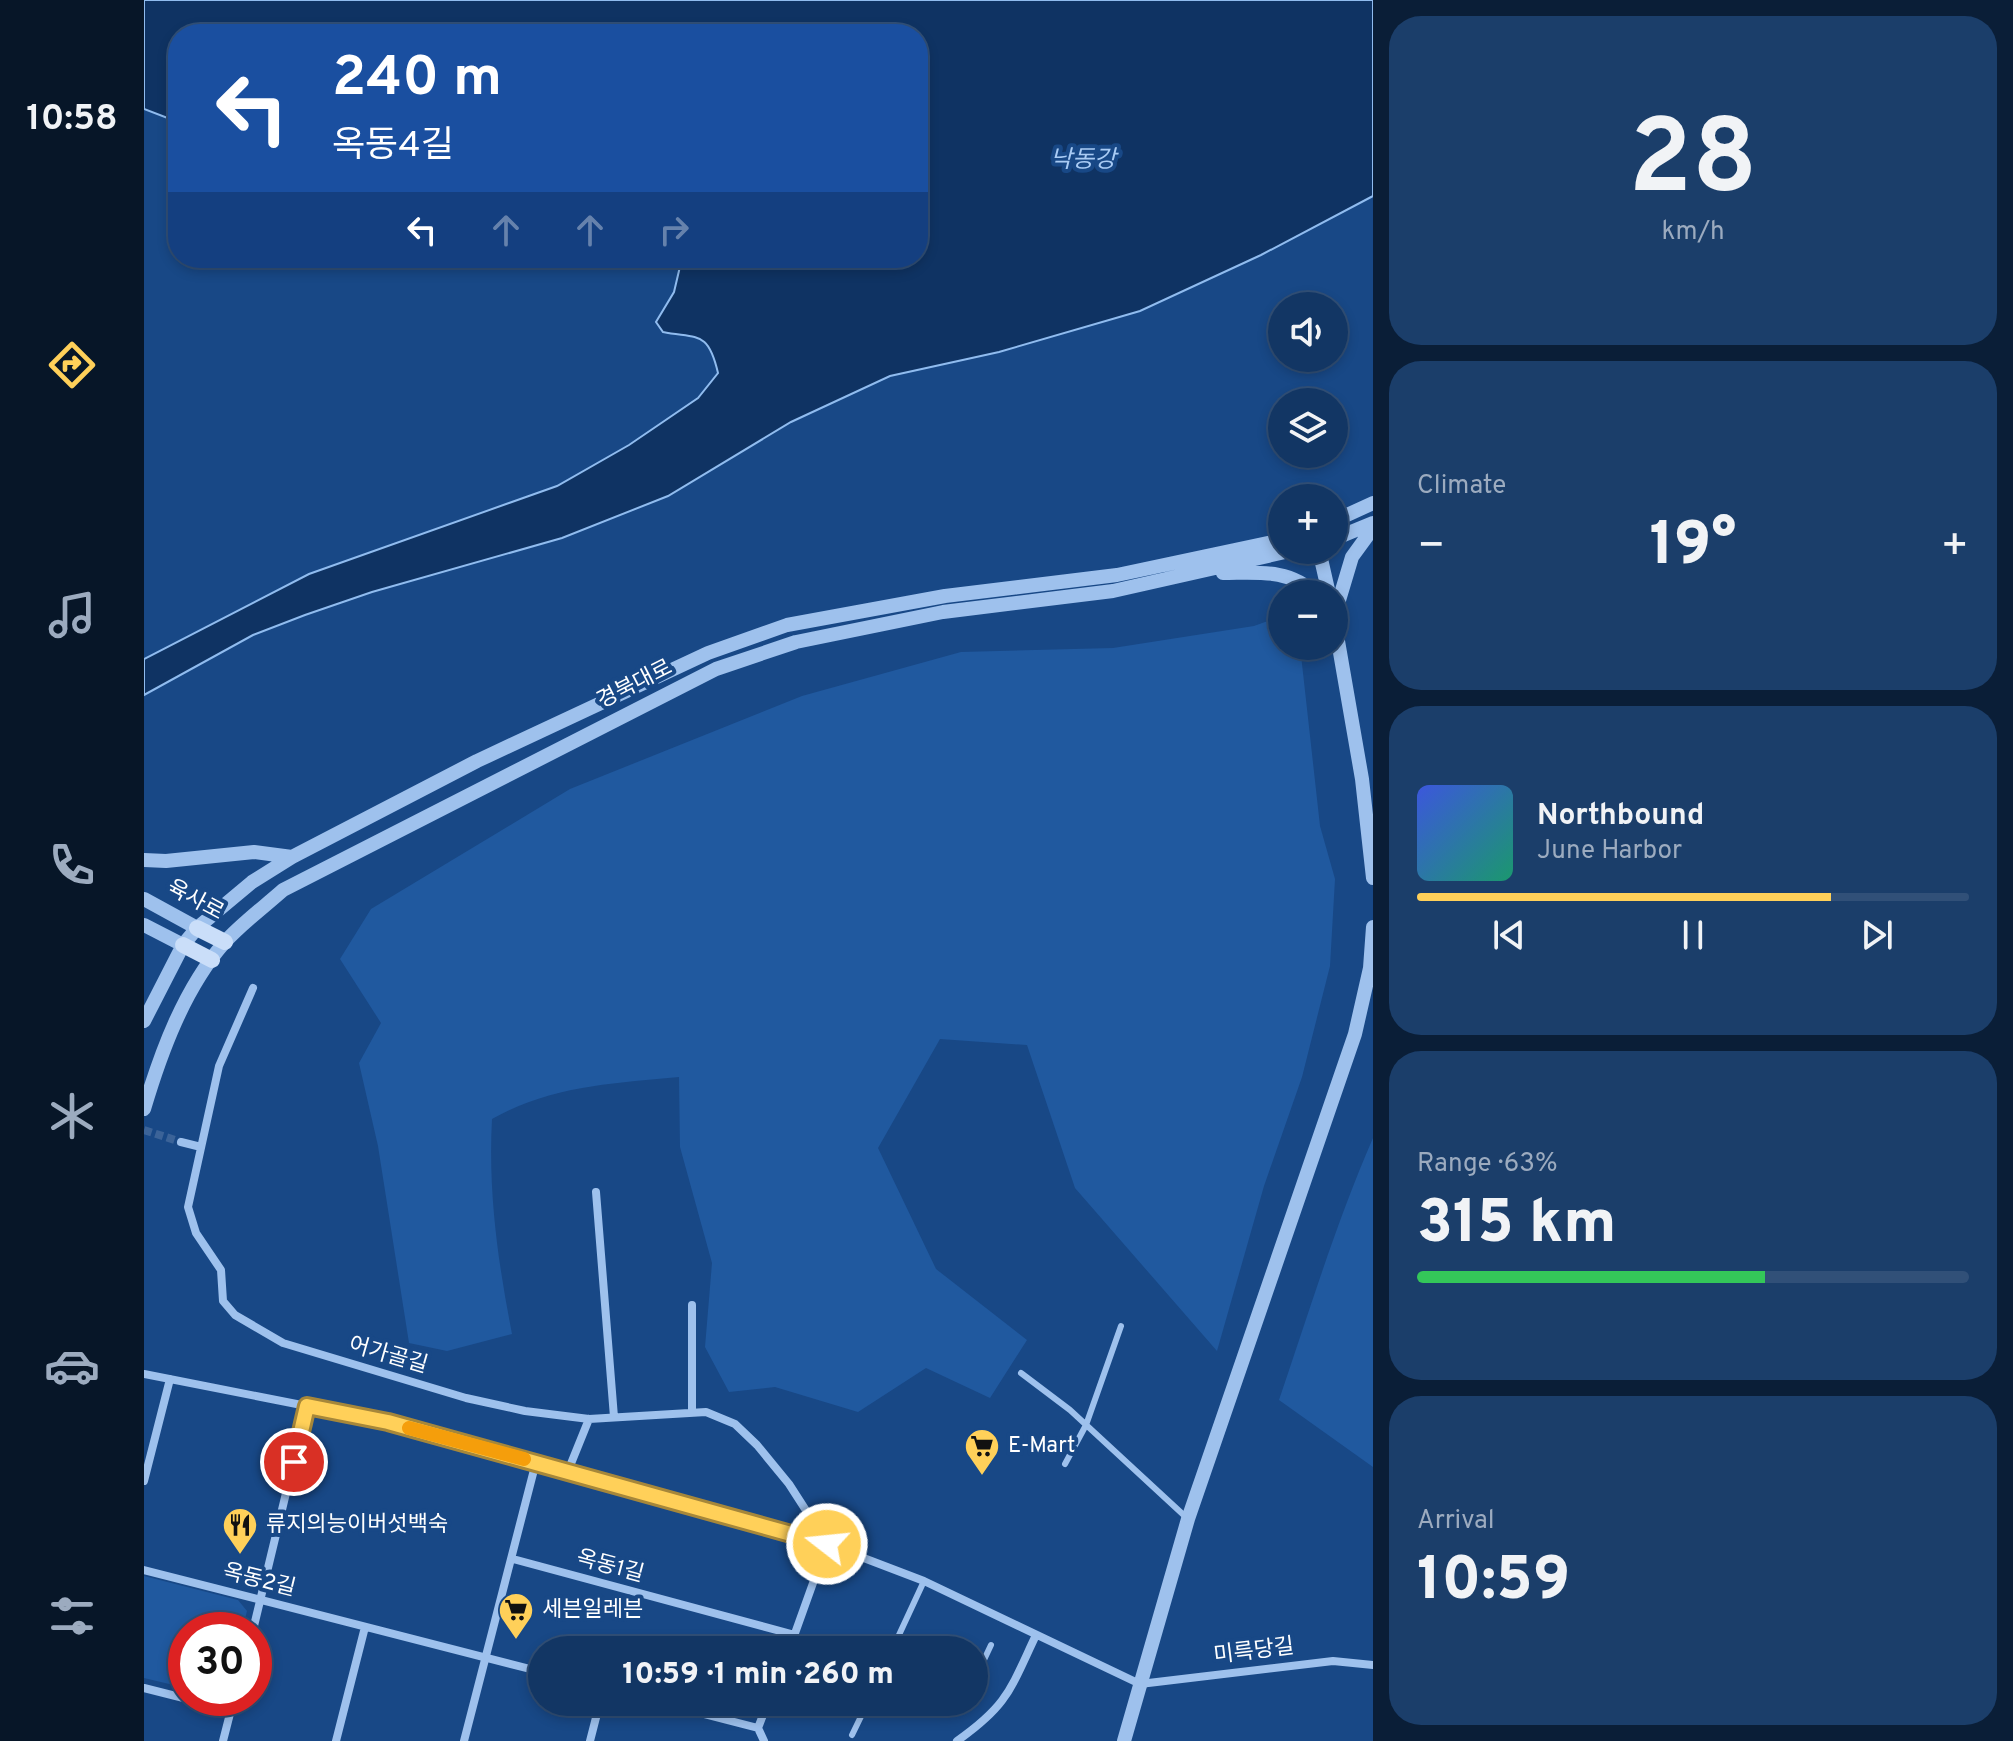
<!DOCTYPE html>
<meta charset="utf-8">
<style>
:root{--surface:#123664;--page:#1b3e6a;--text:#f1f3f6;--muted:#9cabbf;--line:#315078;--accent:#ffd059}
body{margin:0;font-family:Overpass,"Noto Sans KR",sans-serif;background:var(--page);color:var(--text);height:100vh;display:flex;flex-direction:column;font-size:30px;white-space:nowrap}
*{box-sizing:border-box;margin:0}
p{font-size:26px;color:var(--muted)}
.icon{flex:none;width:44px;height:44px;fill:none;stroke:currentColor;stroke-width:2;stroke-linecap:round;stroke-linejoin:round}
.map{position:relative;flex:1;overflow:hidden}
.details{display:flex;flex-direction:column;gap:16px;padding:16px;background:#0a1e37;width:640px}
.details>*{flex:none}
.top-card{position:absolute;left:24px;top:24px;width:760px;height:244px;border-radius:32px;box-shadow:0 4px 12px #0003,0 0 0 2px var(--line);background:#1a4fa0;color:#fff;overflow:hidden}
.tools{position:absolute;left:1124px;top:292px;display:grid;gap:16px}
.tools a{display:grid;place-items:center;width:80px;height:80px;border-radius:50%;background:var(--surface);box-shadow:0 4px 12px #0003,0 0 0 2px var(--line);font-size:40px}
.speed{position:absolute;left:24px;top:1612px;display:flex;gap:16px;font-size:40px;font-weight:700;text-align:center}
.speed>*{display:grid;place-content:center;width:104px;height:104px;border-radius:50%;background:var(--surface);box-shadow:0 4px 12px #0003,0 0 0 2px var(--line);line-height:1}
.speed .limit{border:12px solid #d22;background:#fff;color:#111}
.pin{position:absolute;display:grid;place-items:center;width:68px;height:68px;color:#fff;margin:-34px;border:4px solid #fff;border-radius:50%;box-shadow:0 2px 8px #0007}
.me{position:absolute;width:88px;margin:-44px;rotate:286deg;stroke-linejoin:round;filter:drop-shadow(0 0 6px #0008)}
.turn{display:flex;align-items:center;gap:28px;height:168px;padding:0 32px;font-size:36px}
.turn .icon{width:104px;height:104px;stroke-width:2.5}
.turn b{display:block;font-size:56px;line-height:68px}
.lanes{display:flex;align-items:center;height:76px;padding:0 32px;background:#0003;justify-content:center;gap:40px;direction:ltr}
.lanes .off{opacity:.35}
.big{font-size:60px;font-weight:800;line-height:1.1}
.details .widget{flex:1;display:flex;flex-direction:column;justify-content:center;gap:12px;min-width:0;padding:0 28px;border-radius:32px;background:var(--page)}
.details .dial{align-items:center;gap:0}
.dial b{font-size:104px;line-height:1}
.song{display:flex;align-items:center;gap:24px}
.cover{width:96px;height:96px;border-radius:12px;background:linear-gradient(135deg,hsl(230 70% 55%),hsl(160 70% 35%))}
.played{height:8px;border-radius:4px;background:linear-gradient(90deg,var(--accent) 75%,var(--line) 75%)}
.keys{display:flex;justify-content:space-around;direction:ltr}
.heat{display:flex;justify-content:space-between;align-items:center;font-size:44px;direction:ltr}
.charge{height:12px;border-radius:6px;background:linear-gradient(90deg,#34c759 63%,var(--line) 0)}
.trip{position:absolute;left:384px;top:1636px;width:460px;height:80px;border-radius:40px;background:var(--surface);box-shadow:0 4px 12px #0003,0 0 0 2px var(--line);font-weight:800;line-height:80px;text-align:center}
main{display:flex;flex:1;min-height:0}
.menu{display:flex;flex-direction:column;width:144px;justify-content:space-around;align-items:center;background:#071628;color:var(--muted)}
.menu .icon{width:56px;height:56px}
.menu .current{color:var(--accent)}
.menu b{font-size:36px;color:var(--text)}
.map>svg:first-child{display:block}
.green{fill:#20599f}
.water{fill:#0f3363;stroke:#90bcef;stroke-width:2}
.lines{fill:none;stroke-linecap:round;stroke-linejoin:round}
.minor-tunnel{stroke:#3b6398;stroke-width:8;stroke-dasharray:8 4;stroke-linecap:butt}
.service{stroke:#9ec1ed;stroke-width:6}
.minor{stroke:#9ec1ed;stroke-width:8}
.tertiary{stroke:#9ec1ed;stroke-width:14}
.secondary{stroke:#cadef9;stroke-width:16}
.route-casing{stroke:#a6873a;stroke-width:20}
.route{stroke:#ffd059;stroke-width:14}
.slow{stroke:#f59e0b;stroke-width:14}
.labels{text-anchor:middle;dominant-baseline:central;stroke-width:8;stroke-linejoin:round;paint-order:stroke}
.street-label{font-size:22px;fill:#fff;stroke:#184886}
.poi-label{font-size:22px;fill:#fff;stroke:#184886;text-anchor:start}
.water-label{font-size:24px;font-style:italic;fill:#a9cbf4;stroke:#184886}
</style>
<main>
<nav class="menu">
<b>10:58</b>
<svg class="icon current" aria-label="directions" viewBox="0 0 24 24"><path d="M12 3l9 9-9 9-9-9zM9 14v-3h6M13 9l2 2-2 2"/></svg>
<svg class="icon" aria-label="music" viewBox="0 0 24 24"><path d="M9 18V5l10-2v13"/><circle cx="6" cy="18" r="3"/><circle cx="16" cy="16" r="3"/></svg>
<svg class="icon" aria-label="phone" viewBox="0 0 24 24"><path d="M5 4h4l2 5-3 2q2 4 5 5l2-3 5 2v4C11 20 4 13 5 4z"/></svg>
<svg class="icon" aria-label="climate" viewBox="0 0 24 24"><path d="M12 3v18M4 7l16 10M4 17L20 7"/></svg>
<svg class="icon" aria-label="car" viewBox="0 0 24 24"><path d="M5 17H2v-5l4-1 3-4h7l3 4 3 1v5h-3M9 17h6M6 11h13"/><circle cx="7" cy="17" r="2"/><circle cx="17" cy="17" r="2"/></svg>
<svg class="icon" aria-label="filters" viewBox="0 0 24 24"><path d="M4 7h16M4 17h16"/><circle cx="9" cy="7" r="2"/><circle cx="15" cy="17" r="2"/></svg>
</nav>
<div class="map">
<svg width="1229" height="1741" viewBox="0 0 1229 1741">
<rect width="100%" height="100%" fill="#184886"/>
<path class="green" d="M1138,616V646H1156L1176,826L1191,879L1186,966L1158,1077L1120,1186L1073,1351L931,1188L883,1045L796,1039L734,1148L792,1269L883,1340L846,1398L782,1368L714,1412L631,1387L585,1392L561,1347L568,1263L536,1147L535,1077C470,1083 406,1086 348,1119C344,1192 354,1262 368,1334L303,1351L265,1343L234,1146L215,1063L237,1023L196,959L227,909L426,789L658,696L817,652L969,648L1110,626Z
M1229,1138V1467L1135,1400C1165,1312 1192,1223 1229,1138Z
M0,1576L94,1600L103,1611L98,1630H42V1688L0,1678Z"/>
<path class="water" d="M0,0H1229V196L1117,255L996,311L855,352L746,376L647,422L524,496L418,538L228,592L161,615L109,635L0,695V659L165,574L413,486L485,445L554,398L574,373C564,330 554,339 519,332L512,322L530,292L538,258H774V34H34V122L0,109Z"/>
<g class="lines">
<path class="minor-tunnel" d="M0,1130L37,1142"/>
<path class="service" d="M877,1373L926,1410L1044,1519
M921,1464L942,1425L977,1326
M748,1650L780,1581
M830,1681L847,1645
M708,1735L724,1702"/>
<path class="minor" d="M109,988L75,1066L44,1207L52,1233L77,1270L79,1301L91,1315L139,1343L322,1398L381,1411L445,1419L562,1412L591,1424L613,1445L645,1484L683,1543
M37,1142L57,1147
M452,1192L470,1417
M0,1374L244,1422L683,1544L780,1581L996,1684L1189,1661L1229,1665
M548,1411V1305
M424,1471L445,1419
M0,1481L26,1379
M369,1559L651,1635
M0,1570L398,1672
M109,1630L163,1406
M645,1650L683,1544
M0,1688L87,1710
M513,1702L614,1728L620,1741
M614,1728L624,1702
M79,1741L90,1698
M192,1741L221,1627
M320,1741L392,1462
M446,1741L456,1702
M813,1741C864,1705 866,1690 892,1635"/>
<path class="tertiary" d="M1190,521L1229,503
M1190,539L1229,523
M1175,550L1185,594
M1079,573C1112,573 1146,568 1171,594
M1190,617L1208,557L1229,528
M1190,618L1218,779L1229,878
M0,860L22,861L110,852L148,857
M0,899L53,928
M0,925L39,945
M0,1021L39,945L53,928L108,882L148,857L333,761L564,653L643,625L801,596L973,575L1138,540
M0,1109C17,1052 40,989 80,943C97,924 120,907 139,890L572,669L652,642L799,612L969,591L1150,550
M980,1741L1044,1519L1211,1034L1226,968L1229,927"/>
<path class="secondary" d="M53,928L81,942
M39,945L68,960"/>
</g>
<g class="lines">
<g class="route-casing">
<path id="route" d="M150,1462L163,1406L244,1422L683,1544"/>
</g>
<use href="#route" class="route"/>
<path class="slow" d="M265,1428L380,1459"/>
</g>
<defs>
<g id="supermarket-pin" transform="scale(1.8)"><path d="M0 17L-7.5 6A9.5 9.5 0 1 1 7.5 6Z" fill="#ffd059" stroke="#184886"/><path d="M-6-5.5h2.5l.6 2H6L4.5 2H-2.5L-4.4-4H-6ZM-1.5 3.2a1.3 1.3 0 1 0 .1 0ZM3 3.2a1.3 1.3 0 1 0 .1 0Z" fill="#111"/></g>
<g id="restaurant-pin" transform="scale(1.8)"><path d="M0 17L-7.5 6A9.5 9.5 0 1 1 7.5 6Z" fill="#ffd059" stroke="#184886"/><path d="M-5-6h1v4h1v-4h1v4h1v-4h1v5L-1.5 .5V6h-2V.5L-5-1ZM5-6V6H3V1.5H1.5Q1.5-4 5-6Z" fill="#111"/></g>
</defs>
<g fill-rule="evenodd">
<use href="#supermarket-pin" x="838" y="1446"/>
<use href="#restaurant-pin" x="96" y="1525"/>
<use href="#supermarket-pin" x="372" y="1610"/>
</g>
<g class="labels">
<g class="street-label">
<text transform="translate(491 685) rotate(-27)">경북대로</text>
<text transform="translate(51 901) rotate(28)">육사로</text>
<text transform="translate(244 1356) rotate(16)">어가골길</text>
<text transform="translate(466 1567) rotate(15)">옥동1길</text>
<text transform="translate(115 1581) rotate(14)">옥동2길</text>
<text transform="translate(1110 1652) rotate(-7)">미륵당길</text>
</g>
<g class="poi-label">
<text x="864" y="1446">E-Mart</text>
<text x="122" y="1525">류지의능이버섯백숙</text>
<text x="398" y="1610">세븐일레븐</text>
</g>
<g class="water-label">
<text x="939" y="161">낙동강</text>
</g>
</g>
</svg>
<div class="tools">
<a><svg class="icon" aria-label="sound" viewBox="0 0 24 24"><path d="M4 9h4l5-4v14l-5-4H4zM17 9q2 3 0 6"/></svg></a>
<a><svg class="icon" aria-label="layers" viewBox="0 0 24 24"><path d="M12 4l9 5-9 5-9-5zM3 14l9 5 9-5"/></svg></a>
<a>+</a>
<a>−</a>
</div>
<div class="speed"><div class="limit">30</div></div>
<div class="pin" style="left:150px;top:1462px;background:#d93025"><svg class="icon" aria-label="arrive" viewBox="0 0 24 24"><path d="M6 21V4h12l-3 4 3 4H6"/></svg></div>
<svg class="me" style="left:683px;top:1544px" viewBox="-20 -20 40 40"><circle r="17" fill="#ffd059" stroke="#fff" stroke-width="3"/><path d="M0-11L8 9 0 5-8 9z" fill="#fff"/></svg>
<div class="trip">10:59 · 1 min · 260 m</div>
<div class="top-card">
<div class="turn"><svg class="icon" aria-label="left" viewBox="0 0 24 24"><path d="M17 20v-9H6M10 6l-5 5 5 5"/></svg><div><b>240 m</b>옥동4길</div></div>
<div class="lanes"><svg class="icon" aria-label="left" viewBox="0 0 24 24"><path d="M17 20v-9H6M10 6l-5 5 5 5"/></svg><svg class="icon off" aria-label="ahead" viewBox="0 0 24 24"><path d="M12 20V5M6 11l6-6 6 6"/></svg><svg class="icon off" aria-label="ahead" viewBox="0 0 24 24"><path d="M12 20V5M6 11l6-6 6 6"/></svg><svg class="icon off" aria-label="right" viewBox="0 0 24 24"><path d="M7 20v-9h11M14 6l5 5-5 5"/></svg></div>
</div>
</div>
<section class="details">
<div class="widget dial"><b>28</b><p>km/h</p></div>
<div class="widget"><p>Climate</p>
<div class="heat"><a>−</a><b class="big">19°</b><a>+</a></div>
</div>
<div class="widget">
<div class="song"><i class="cover"></i><div><b>Northbound</b><p>June Harbor</p></div></div>
<div class="played"></div>
<div class="keys"><svg class="icon" aria-label="previous" viewBox="0 0 24 24"><path d="M18 5L8 12l10 7zM5 5v14"/></svg><svg class="icon" aria-label="pause" viewBox="0 0 24 24"><path d="M8 5v14M16 5v14"/></svg><svg class="icon" aria-label="next" viewBox="0 0 24 24"><path d="M6 5l10 7-10 7zM19 5v14"/></svg></div>
</div>
<div class="widget"><p>Range · 63%</p><b class="big">315 km</b><div class="charge"></div></div>
<div class="widget"><p>Arrival</p><b class="big">10:59</b></div>
</section>
</main>
